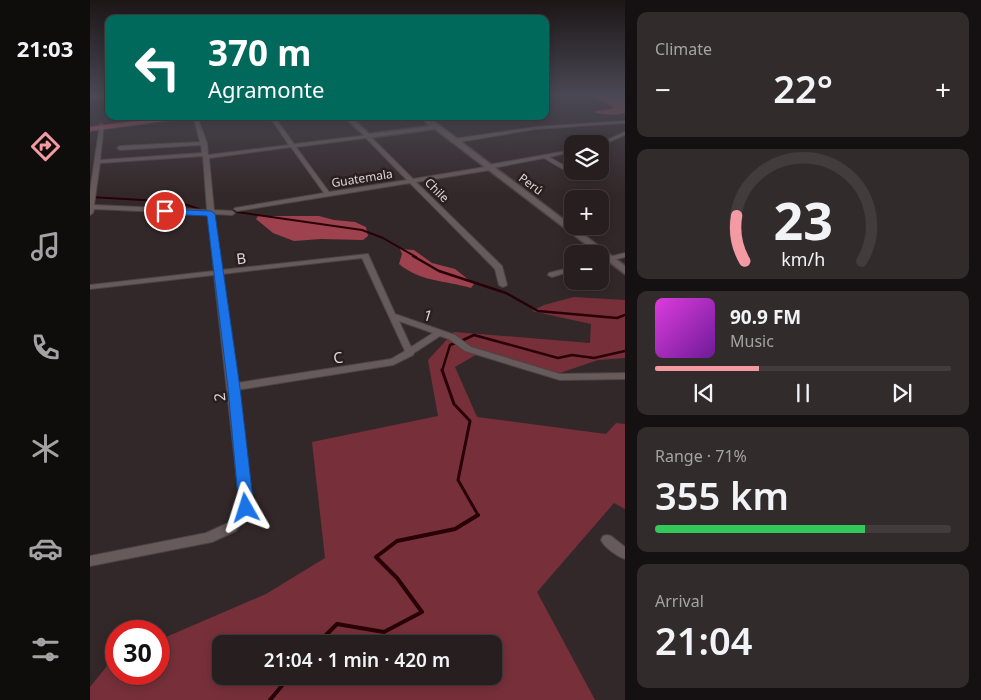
<!DOCTYPE html>
<meta charset="utf-8">
<style>
:root{--surface:#261e1f;--page:#322b2c;--text:#f1f3f6;--muted:#a4a2a4;--line:#423c3d;--accent:#f49aa2}
body{margin:0;font-family:"Noto Sans",sans-serif;background:var(--page);color:var(--text);height:100vh;display:flex;flex-direction:column;font-size:19px;white-space:nowrap}
*{box-sizing:border-box;margin:0}
p{font-size:16px;color:var(--muted)}
.icon{flex:none;width:28px;height:28px;fill:none;stroke:currentColor;stroke-width:2;stroke-linecap:round;stroke-linejoin:round}
.map{position:relative;flex:1;overflow:hidden}
.side{display:flex;flex-direction:column;gap:12px;padding:12px;background:#151011;width:356px}
.side>*{flex:none}
.top-card{position:absolute;left:15px;top:15px;width:444px;height:105px;border-radius:10px;box-shadow:0 2px 12px #0003,0 0 0 1px var(--line);background:#00695c;color:#fff;overflow:hidden}
.buttons{position:absolute;left:474px;top:135px;display:grid;gap:10px}
.buttons a{display:grid;place-items:center;width:45px;height:45px;border-radius:10px;background:var(--surface);box-shadow:0 2px 12px #0003,0 0 0 1px var(--line);font-size:25px}
.speed{position:absolute;left:15px;top:620px;display:flex;gap:10px;font-size:25px;font-weight:700;text-align:center}
.speed>*{display:grid;place-content:center;width:65px;height:65px;border-radius:50%;background:var(--surface);box-shadow:0 2px 12px #0003,0 0 0 1px var(--line);line-height:1}
.speed .limit{border:8px solid #d22;background:#fff;color:#111}
.pin{position:absolute;display:grid;place-items:center;width:42px;height:42px;color:#fff;margin:-21px;border:2px solid #fff;border-radius:50%;box-shadow:0 1px 5px #0007}
.me{position:absolute;width:55px;margin:-28px;rotate:354deg;stroke-linejoin:round;filter:drop-shadow(0 0 4px #0008)}
.turn{display:flex;align-items:center;gap:18px;height:105px;padding:0 20px;font-size:22px}
.turn .icon{width:65px;height:65px;stroke-width:2.5}
.turn b{display:block;font-size:35px;line-height:42px}
.big{font-size:38px;font-weight:600;line-height:1.1}
.side .card{flex:1;display:flex;flex-direction:column;justify-content:center;gap:8px;min-width:0;padding:0 18px;border-radius:10px;background:var(--page)}
.side .dial{align-items:center;gap:0}
.dial svg{height:130px;overflow:visible;fill:none;stroke:var(--line);stroke-width:7;stroke-linecap:round;text-anchor:middle}
.dial text{fill:var(--text);stroke:none}
.song{display:flex;align-items:center;gap:15px}
.cover{width:60px;height:60px;border-radius:8px;background:linear-gradient(135deg,hsl(300 70% 55%),hsl(280 70% 35%))}
.played{height:5px;border-radius:2px;background:linear-gradient(90deg,var(--accent) 35%,var(--line) 35%)}
.keys{display:flex;justify-content:space-around;direction:ltr}
.heat{display:flex;justify-content:space-between;align-items:center;font-size:28px;direction:ltr}
.charge{height:8px;border-radius:4px;background:linear-gradient(90deg,#34c759 71%,var(--line) 0)}
.trip{position:absolute;left:122px;top:635px;width:290px;height:50px;border-radius:10px;background:var(--surface);box-shadow:0 2px 12px #0003,0 0 0 1px var(--line);font-weight:600;line-height:50px;text-align:center}
main{display:flex;flex:1;min-height:0}
.menu{display:flex;flex-direction:column;width:90px;justify-content:space-around;align-items:center;background:#0f0c0c;color:var(--muted)}
.menu .icon{width:35px;height:35px}
.menu .current{color:var(--accent)}
.menu b{font-size:22px;color:var(--text)}
.map>svg:first-child{display:block}
.green{fill:#77303a;fill-rule:evenodd}
.forest{fill:#9d424e}
.lines{fill:none;stroke-linecap:round;stroke-linejoin:round}
.stream-far3{stroke:#290007;stroke-width:2}
.stream-far2{stroke:#290007;stroke-width:2.5}
.stream-far1{stroke:#290007;stroke-width:3}
.stream{stroke:#290007;stroke-width:4}
.street-casing{stroke:#4e4445;stroke-width:2}
.secondary-casing{stroke:#4e4445;stroke-width:3}
.primary-casing{stroke:#4e4445;stroke-width:2}
.street{fill:#675a5b;fill-rule:evenodd}
.secondary{fill:#675a5b;fill-rule:evenodd}
.primary{fill:#aa4e5d;fill-rule:evenodd}
.route{fill:#1a73e8;stroke:#114b97}
.labels{text-anchor:middle;dominant-baseline:central;stroke-width:5;stroke-linejoin:round;paint-order:stroke}
.far-street-label{font-size:12px;fill:#ded6d6;stroke:#291f1f}
.street-label{font-size:15px;fill:#ded6d6;stroke:#291f1f}
</style>
<main>
<nav class="menu">
<b>21:03</b>
<svg class="icon current" aria-label="directions" viewBox="0 0 24 24"><path d="M12 3l9 9-9 9-9-9zM9 14v-3h6M13 9l2 2-2 2"/></svg>
<svg class="icon" aria-label="music" viewBox="0 0 24 24"><path d="M9 18V5l10-2v13"/><circle cx="6" cy="18" r="3"/><circle cx="16" cy="16" r="3"/></svg>
<svg class="icon" aria-label="phone" viewBox="0 0 24 24"><path d="M5 4h4l2 5-3 2q2 4 5 5l2-3 5 2v4C11 20 4 13 5 4z"/></svg>
<svg class="icon" aria-label="climate" viewBox="0 0 24 24"><path d="M12 3v18M4 7l16 10M4 17L20 7"/></svg>
<svg class="icon" aria-label="car" viewBox="0 0 24 24"><path d="M5 17H2v-5l4-1 3-4h7l3 4 3 1v5h-3M9 17h6M6 11h13"/><circle cx="7" cy="17" r="2"/><circle cx="17" cy="17" r="2"/></svg>
<svg class="icon" aria-label="filters" viewBox="0 0 24 24"><path d="M4 7h16M4 17h16"/><circle cx="9" cy="7" r="2"/><circle cx="15" cy="17" r="2"/></svg>
</nav>
<div class="map">
<svg width="535" height="700" viewBox="0 0 535 700">
<rect width="100%" height="100%" fill="#332829"/>
<path class="green" d="M484,297L535,300V358L508,360L470,373L389,353L365,367L387,417L516,434L526,423L535,424V509L524,503L447,592L505,700H0V687L22,660L26,658V674H69V640L176,594L235,558L222,442L348,416L338,360L364,332L500,343L501,324L442,311L454,305ZM131,644H404V676H131Z"/>
<path class="forest" d="M503,96H535V113L523,115L505,113V111L522,109L523,107Z
M168,216H229L244,220L265,222L276,227L278,236L273,240L231,239L204,241L183,233L166,219Z
M310,249L324,250L342,263L365,269L384,284L381,288C354,280 331,282 309,264L312,254Z"/>
<g class="lines">
<path class="stream-far3" d="M0,197L88,202L112,210
M140,211L272,230L293,238L326,257"/>
<path class="stream-far2" d="M323,256L349,271L416,293L448,311L527,318L535,315
M371,341L384,335L468,358L482,355L504,358L535,351
M352,371L360,345L366,343"/>
<path class="stream-far1" d="M352,370L364,404L380,421L368,480L388,515L386,516"/>
<path class="stream" d="M227,644L247,624L294,632L332,612L307,578L286,557L307,541L365,529L388,515
M180,700L200,676"/>
<g class="street-casing">
<path id="street" d="M19,96V97L0,99V97Z
M103,116H107L117,143L118,155L199,145L179,116H184L204,144L279,135L323,179L395,167L398,165L482,150V152L459,157L477,167L482,165V169L476,171L454,158L403,168L400,170L326,182L412,266L417,285L413,287L409,285L405,269L320,183L147,211L144,209L145,208L234,193L201,147L119,158L124,210L142,211L145,213L142,215L124,214L131,270L278,254L305,314L365,335L381,347L470,374L535,373V379L470,380L375,351L359,339L350,336L324,353L323,355L303,365L147,390L162,508L146,531L122,542L0,566V556L116,533L138,523L150,507L124,275L0,289V285L124,271L118,214L4,209L3,213L0,215V191L10,124L14,125L10,160L112,153L111,145L30,150L27,148L30,146L110,142ZM276,138L317,180L239,192L206,147ZM113,156L117,210L4,205L10,163ZM272,258L315,351L301,359L147,383L132,274ZM309,321L343,333L321,347Z
M535,121V123L446,129L363,143L360,141L363,139L446,127Z
M535,132V135L512,145L508,144Z
M535,253V257L510,263V259Z
M482,267V271L462,277L458,275L459,273Z
M517,535L521,536L535,547V559C527,556 515,548 511,540L513,536Z"/>
</g>
<g class="secondary-casing">
<path id="secondary" d="M253,116H260L279,134L340,126L329,116H337L535,266V274L345,129L277,138Z"/>
</g>
<g class="primary-casing">
<path id="primary" d="M86,116H111L0,131V127Z"/>
</g>
<use href="#street" class="street"/>
<use href="#secondary" class="secondary"/>
<use href="#primary" class="primary"/>
</g>
<linearGradient id="sky" x2="0" y2="1"><stop stop-color="#1c1617"/><stop offset="0.49" stop-color="#4a4854"/><stop offset="1" stop-color="#4a4854" stop-opacity="0"/></linearGradient>
<rect width="535" height="194" fill="url(#sky)"/>
<path class="route" d="M72,209L121,211L125,214L150,388L164,508L161,512L156,514L151,512L149,508L138,388L117,216L75,214L71,211Z"/>
<g class="labels">
<g class="far-street-label">
<text transform="translate(272 178) rotate(-9)">Guatemala</text>
<text transform="translate(441 184) rotate(37)">Perú</text>
<text transform="translate(347 190) rotate(45)">Chile</text>
</g>
<g class="street-label">
<text transform="translate(151 258) rotate(-7)">B</text>
<text transform="translate(338 315) rotate(17)">1</text>
<text transform="translate(248 357) rotate(-9)">C</text>
<text transform="translate(129 397) rotate(-96)">2</text>
</g>
</g>
</svg>
<div class="buttons">
<a><svg class="icon" aria-label="layers" viewBox="0 0 24 24"><path d="M12 4l9 5-9 5-9-5zM3 14l9 5 9-5"/></svg></a>
<a>+</a>
<a>−</a>
</div>
<div class="speed"><div class="limit">30</div></div>
<div class="pin" style="left:75px;top:211px;background:#d93025"><svg class="icon" aria-label="arrive" viewBox="0 0 24 24"><path d="M6 21V4h12l-3 4 3 4H6"/></svg></div>
<svg class="me" style="left:156px;top:508px" viewBox="-20 -20 40 40"><path d="M0-17L14 15 0 8-14 15z" fill="#1a73e8" stroke="#fff" stroke-width="4"/></svg>
<div class="trip">21:04 · 1 min · 420 m</div>
<div class="top-card">
<div class="turn"><svg class="icon" aria-label="left" viewBox="0 0 24 24"><path d="M17 20v-9H6M10 6l-5 5 5 5"/></svg><div><b>370 m</b>Agramonte</div></div>
</div>
</div>
<section class="side">
<div class="card"><p>Climate</p>
<div class="heat"><a>−</a><b class="big">22°</b><a>+</a></div>
</div>
<div class="card dial"><svg viewBox="0 0 100 80">
<path d="M14 69A42 42 0 1 1 86 69"/>
<path d="M14 69A42 42 0 0 1 9 41" stroke="#f49aa2"/>
<text x="50" y="56" font-size="32" font-weight="700">23</text>
<text x="50" y="72" font-size="11">km/h</text>
</svg></div>
<div class="card">
<div class="song"><i class="cover"></i><div><b>90.9 FM</b><p>Music</p></div></div>
<div class="played"></div>
<div class="keys"><svg class="icon" aria-label="previous" viewBox="0 0 24 24"><path d="M18 5L8 12l10 7zM5 5v14"/></svg><svg class="icon" aria-label="pause" viewBox="0 0 24 24"><path d="M8 5v14M16 5v14"/></svg><svg class="icon" aria-label="next" viewBox="0 0 24 24"><path d="M6 5l10 7-10 7zM19 5v14"/></svg></div>
</div>
<div class="card"><p>Range · 71%</p><b class="big">355 km</b><div class="charge"></div></div>
<div class="card"><p>Arrival</p><b class="big">21:04</b></div>
</section>
</main>
